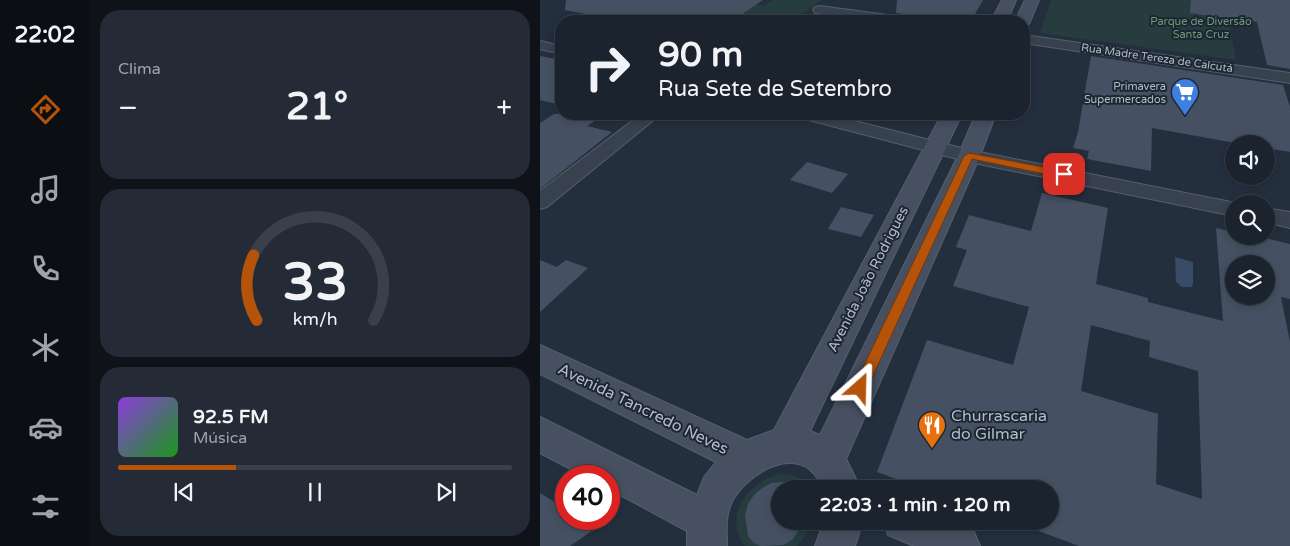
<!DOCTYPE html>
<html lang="pt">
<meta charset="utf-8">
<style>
:root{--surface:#1b232e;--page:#242b36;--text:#f1f3f6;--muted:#a0a4aa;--line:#39404a;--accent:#b45309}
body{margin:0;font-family:"Varela Round",sans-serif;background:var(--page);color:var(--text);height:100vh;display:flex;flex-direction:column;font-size:19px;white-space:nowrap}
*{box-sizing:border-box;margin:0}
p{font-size:16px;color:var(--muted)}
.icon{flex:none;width:28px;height:28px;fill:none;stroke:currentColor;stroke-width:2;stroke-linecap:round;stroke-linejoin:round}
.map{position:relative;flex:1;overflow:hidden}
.side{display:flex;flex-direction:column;gap:10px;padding:10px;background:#0f1319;width:450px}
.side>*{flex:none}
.guide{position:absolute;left:15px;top:15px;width:475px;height:105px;border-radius:20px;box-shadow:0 2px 8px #0003,0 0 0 1px var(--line);background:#1b232e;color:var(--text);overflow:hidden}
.tools{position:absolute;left:685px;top:135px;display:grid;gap:10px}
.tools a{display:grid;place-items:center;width:50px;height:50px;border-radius:50%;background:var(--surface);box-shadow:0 2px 8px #0003,0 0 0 1px var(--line);font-size:25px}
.speed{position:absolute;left:15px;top:465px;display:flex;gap:10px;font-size:25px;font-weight:700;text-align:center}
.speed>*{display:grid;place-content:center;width:65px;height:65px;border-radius:50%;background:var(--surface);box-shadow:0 2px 8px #0003,0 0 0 1px var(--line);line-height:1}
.speed .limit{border:8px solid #d22;background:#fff;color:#111}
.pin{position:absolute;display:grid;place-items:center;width:42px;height:42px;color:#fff;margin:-21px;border-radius:10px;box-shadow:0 2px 8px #0006}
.me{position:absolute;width:55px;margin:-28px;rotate:25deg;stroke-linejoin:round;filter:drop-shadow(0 0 4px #0008)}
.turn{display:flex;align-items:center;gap:18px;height:105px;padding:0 20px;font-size:22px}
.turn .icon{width:65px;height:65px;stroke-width:2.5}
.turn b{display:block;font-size:35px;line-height:42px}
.big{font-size:38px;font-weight:700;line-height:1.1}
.side .widget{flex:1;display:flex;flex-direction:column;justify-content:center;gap:8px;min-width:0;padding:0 18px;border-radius:20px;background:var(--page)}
.side .dial{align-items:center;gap:0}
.dial svg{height:130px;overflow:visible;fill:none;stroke:var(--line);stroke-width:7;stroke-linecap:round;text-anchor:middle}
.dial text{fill:var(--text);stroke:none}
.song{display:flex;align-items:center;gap:15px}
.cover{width:60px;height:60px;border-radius:8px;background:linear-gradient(135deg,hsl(270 70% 55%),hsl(120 70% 35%))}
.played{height:5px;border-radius:2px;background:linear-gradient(90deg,var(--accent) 30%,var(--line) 30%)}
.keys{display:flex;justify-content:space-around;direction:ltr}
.heat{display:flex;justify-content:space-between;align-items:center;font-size:28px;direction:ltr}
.trip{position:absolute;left:231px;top:480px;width:288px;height:50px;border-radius:25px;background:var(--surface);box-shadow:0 2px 8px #0003,0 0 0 1px var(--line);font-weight:700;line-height:50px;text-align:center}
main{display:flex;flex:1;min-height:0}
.dock{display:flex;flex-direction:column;width:90px;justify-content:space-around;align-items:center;background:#0b0e12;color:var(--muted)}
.dock .icon{width:35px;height:35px}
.dock .current{color:var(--accent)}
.dock b{font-size:22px;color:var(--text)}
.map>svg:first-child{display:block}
.green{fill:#263c3f}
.water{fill:#394c67}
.building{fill:#455162;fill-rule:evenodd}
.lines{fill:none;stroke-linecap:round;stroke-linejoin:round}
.street-casing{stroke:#565f6c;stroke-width:2}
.secondary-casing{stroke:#565f6c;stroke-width:2}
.street{fill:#38414e;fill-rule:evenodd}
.secondary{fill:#465061;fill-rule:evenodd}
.route{fill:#b45309;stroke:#753606}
.labels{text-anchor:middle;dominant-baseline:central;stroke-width:4;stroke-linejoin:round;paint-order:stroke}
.far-park-label{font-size:11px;fill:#6b9a76;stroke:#1d2633}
.far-street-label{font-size:11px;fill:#b4bcc9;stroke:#1d2633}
.far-poi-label{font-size:11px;fill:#b4bcc9;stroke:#1d2633;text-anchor:end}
.street-label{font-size:14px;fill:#b4bcc9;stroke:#1d2633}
.near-street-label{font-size:16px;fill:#b4bcc9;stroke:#1d2633}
.near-poi-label{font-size:16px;fill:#b4bcc9;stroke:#1d2633;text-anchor:start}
</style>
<main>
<nav class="dock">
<b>22:02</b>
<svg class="icon current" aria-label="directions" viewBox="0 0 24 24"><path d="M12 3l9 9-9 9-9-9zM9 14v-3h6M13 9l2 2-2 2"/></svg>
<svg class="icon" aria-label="music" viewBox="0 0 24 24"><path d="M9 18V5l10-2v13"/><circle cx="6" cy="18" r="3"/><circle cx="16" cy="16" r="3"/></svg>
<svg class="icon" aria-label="phone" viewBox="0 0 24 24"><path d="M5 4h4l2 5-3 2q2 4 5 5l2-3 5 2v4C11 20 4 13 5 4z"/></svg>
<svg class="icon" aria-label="climate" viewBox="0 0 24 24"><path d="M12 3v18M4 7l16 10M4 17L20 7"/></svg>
<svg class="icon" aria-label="car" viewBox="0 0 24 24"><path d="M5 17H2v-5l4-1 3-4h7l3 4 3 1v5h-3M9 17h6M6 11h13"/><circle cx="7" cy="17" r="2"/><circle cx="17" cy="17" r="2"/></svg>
<svg class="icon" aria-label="filters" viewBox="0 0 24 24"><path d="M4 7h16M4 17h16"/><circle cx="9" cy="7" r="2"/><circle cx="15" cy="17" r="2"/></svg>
</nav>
<section class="side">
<div class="widget"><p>Clima</p>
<div class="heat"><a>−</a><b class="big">21°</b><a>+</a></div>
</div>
<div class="widget dial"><svg viewBox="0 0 100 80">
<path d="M14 69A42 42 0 1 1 86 69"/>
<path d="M14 69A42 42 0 0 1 12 29" stroke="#b45309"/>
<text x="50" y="56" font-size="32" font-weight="700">33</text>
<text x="50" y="72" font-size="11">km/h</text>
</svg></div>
<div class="widget">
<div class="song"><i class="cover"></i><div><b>92.5 FM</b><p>Música</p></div></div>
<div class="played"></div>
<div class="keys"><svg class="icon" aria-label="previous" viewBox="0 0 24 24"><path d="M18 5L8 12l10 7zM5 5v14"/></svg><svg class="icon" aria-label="pause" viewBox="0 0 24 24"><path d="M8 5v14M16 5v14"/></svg><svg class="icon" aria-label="next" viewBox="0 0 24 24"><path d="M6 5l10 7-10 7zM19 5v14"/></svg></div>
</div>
</section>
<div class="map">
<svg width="750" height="546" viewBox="0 0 750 546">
<rect width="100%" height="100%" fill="#242f3e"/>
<path class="green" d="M155,0H189L224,6L233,0H281L255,21H192L200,15Z
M511,0H684L696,60L500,33Z
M241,474C253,474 263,478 269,489H240V521H272L265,536L257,546H205C182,516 209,480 241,474Z"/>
<path class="water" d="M635,257L653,262V284L651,287H642L636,282Z"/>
<path class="building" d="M26,0H223L192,21H81L25,10Z
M357,0H443L431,21H418L356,13Z
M651,0H750V69L727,65L717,22L650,13Z
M0,56L21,60V105L0,100Z
M551,56L743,85L750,107V152L726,148V144H701L612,128L611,171L547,159L549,151L533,148L538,132Z
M14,114H65L47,126L72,132L0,189V123Z
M267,162L308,174L292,193L250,180Z
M502,193L568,208L556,284L608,298V302L683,321L676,228L694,232V236H716L750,244V299L741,297L750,342V546H539L472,521H510V489H383L337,472L387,340L473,365L489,307L413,286L427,250L416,247L429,215L491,231ZM694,264H726V296H694ZM551,325L610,341L609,357L658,371L662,499L616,484L618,414L541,391Z
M301,207L334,215L321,237L288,229Z
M0,260L17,267L26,260L48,268L0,312Z
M242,482L252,483L259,489H240V521H265L253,539L244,545L221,546L214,543L208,536L205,515L208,504L214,495L222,488L232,483Z
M0,493L26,509V519H69L30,546H0Z"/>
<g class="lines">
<g class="street-casing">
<path id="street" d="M280,6L362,17L369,21H334L275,13L273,10L275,7Z
M484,35L750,73V83L484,43Z
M0,41L21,46V54L0,49Z
M101,114H121L7,207L0,209V191Z
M258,114H287L429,150L701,204H694V216L429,162L261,118Z
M726,208L750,212V228L726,222Z"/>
</g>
<g class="secondary-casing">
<path id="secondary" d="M462,0H476L467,21H451Z
M485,0H499L489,24L484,26V21H475Z
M402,114H422L270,431L280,435L418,156L436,114H456L440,156L306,459L321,489H282C280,485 278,479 275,475C251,445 203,477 191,504C185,518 187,531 187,546H147V531L69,489V476H44L0,453V417L157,495L164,477L176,462L0,374V345L207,440L234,430Z
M284,521H323L315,546H275Z
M343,521H409L434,532L440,546H374L348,535Z"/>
</g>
<use href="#street" class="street"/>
<use href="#secondary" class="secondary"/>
</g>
<path class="route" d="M429,153L524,171L528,174L524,178L432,159L325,393L320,395L315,393L313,388L315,384L424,156Z"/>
<defs>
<g id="supermarket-pin" transform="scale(1.4375)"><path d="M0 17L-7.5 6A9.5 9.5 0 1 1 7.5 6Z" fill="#3f7fe0" stroke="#1d2633"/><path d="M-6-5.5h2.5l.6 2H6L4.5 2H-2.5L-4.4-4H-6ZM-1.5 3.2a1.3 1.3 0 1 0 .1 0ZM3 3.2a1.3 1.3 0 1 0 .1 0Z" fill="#fff"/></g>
<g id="restaurant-pin" transform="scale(1.4375)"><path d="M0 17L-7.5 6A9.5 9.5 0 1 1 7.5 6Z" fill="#e8710a" stroke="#1d2633"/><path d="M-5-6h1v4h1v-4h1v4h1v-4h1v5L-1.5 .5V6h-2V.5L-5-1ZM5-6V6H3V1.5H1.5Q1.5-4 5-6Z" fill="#fff"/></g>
</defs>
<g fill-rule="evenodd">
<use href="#supermarket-pin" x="645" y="92"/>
<use href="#restaurant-pin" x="392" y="425"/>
</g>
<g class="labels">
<g class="far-park-label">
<text x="661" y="21">Parque de Diversão<tspan x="661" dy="13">Santa Cruz</tspan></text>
</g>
<g class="far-street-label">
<text transform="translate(617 58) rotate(8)">Rua Madre Tereza de Calcutá</text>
</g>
<g class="far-poi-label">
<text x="626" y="86">Primavera<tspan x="626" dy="13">Supermercados</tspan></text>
</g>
<g class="street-label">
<text transform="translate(328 279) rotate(-63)">Avenida João Rodrigues</text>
</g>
<g class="near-street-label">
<text transform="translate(103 409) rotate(26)">Avenida Tancredo Neves</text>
</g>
<g class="near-poi-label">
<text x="411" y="416">Churrascaria<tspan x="411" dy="18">do Gilmar</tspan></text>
</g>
</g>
</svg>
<div class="tools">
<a><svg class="icon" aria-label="sound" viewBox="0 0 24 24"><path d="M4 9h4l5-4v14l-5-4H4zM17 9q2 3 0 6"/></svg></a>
<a><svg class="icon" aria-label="search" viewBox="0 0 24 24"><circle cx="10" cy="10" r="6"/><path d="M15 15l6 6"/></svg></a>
<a><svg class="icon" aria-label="layers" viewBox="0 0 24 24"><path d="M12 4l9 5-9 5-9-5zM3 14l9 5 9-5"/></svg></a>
</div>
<div class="speed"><div class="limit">40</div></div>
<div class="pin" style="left:524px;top:174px;background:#d93025"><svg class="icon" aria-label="arrive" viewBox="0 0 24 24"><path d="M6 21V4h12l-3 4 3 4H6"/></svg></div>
<svg class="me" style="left:320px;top:388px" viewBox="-20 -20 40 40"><path d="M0-17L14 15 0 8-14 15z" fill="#b45309" stroke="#fff" stroke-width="4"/></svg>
<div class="trip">22:03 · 1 min · 120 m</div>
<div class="guide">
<div class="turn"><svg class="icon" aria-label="right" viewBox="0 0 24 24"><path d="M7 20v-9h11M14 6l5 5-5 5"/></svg><div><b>90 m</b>Rua Sete de Setembro</div></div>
</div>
</div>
</main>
